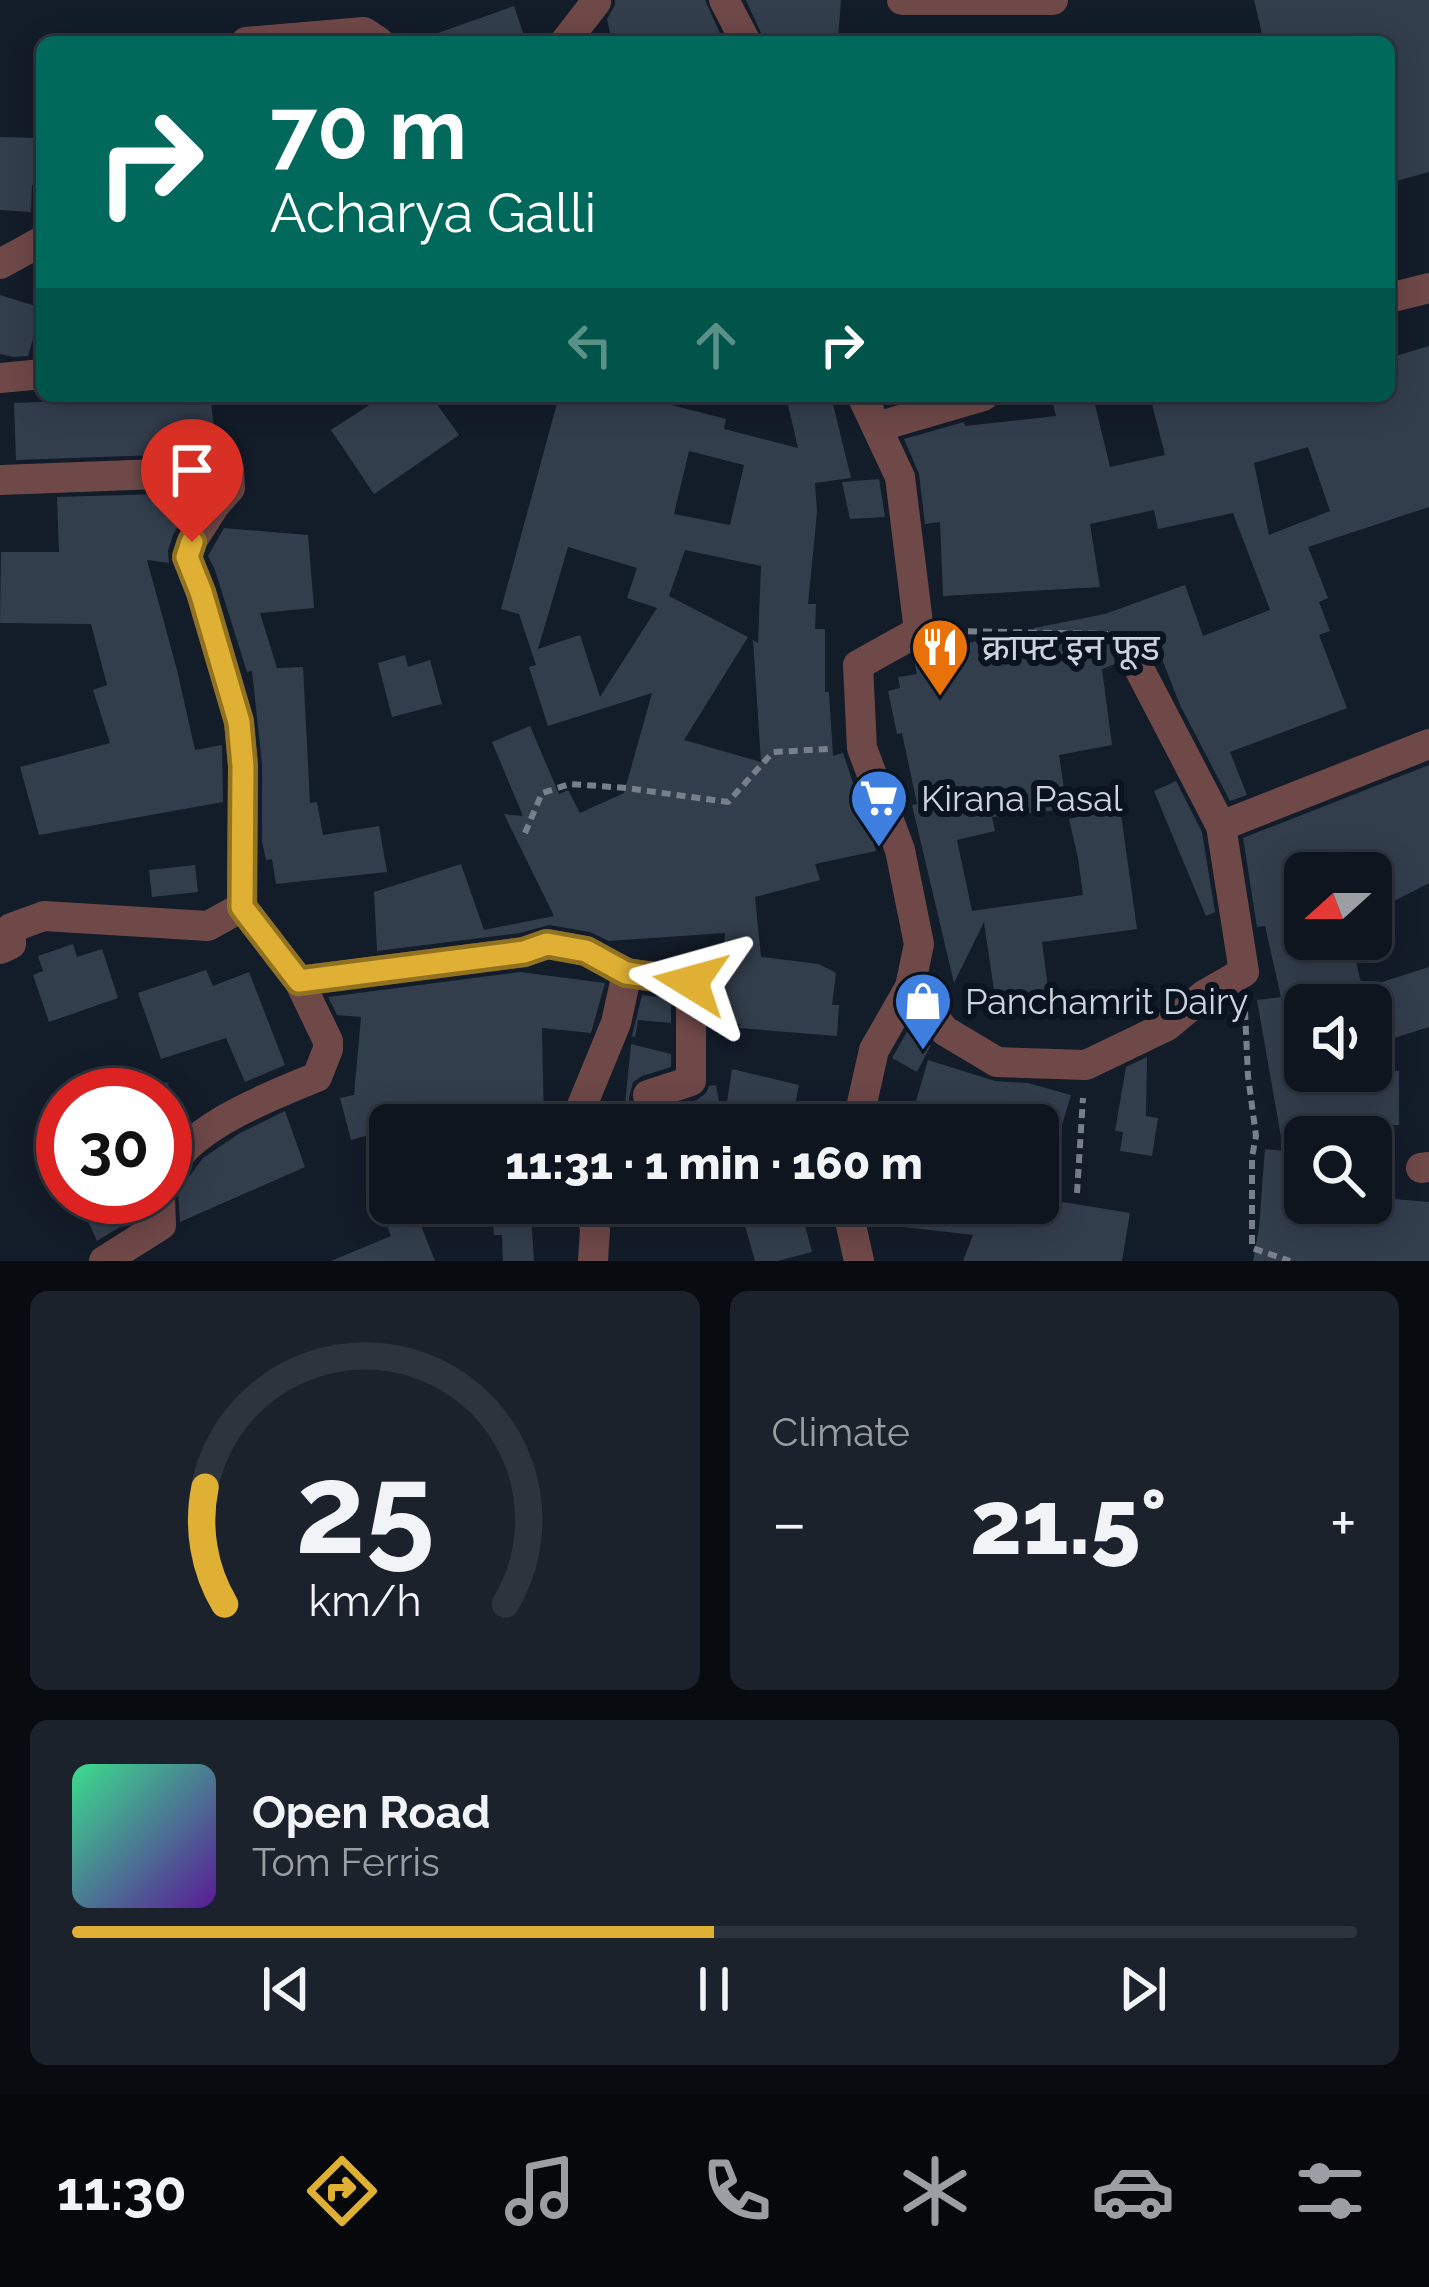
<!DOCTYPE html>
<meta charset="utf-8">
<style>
:root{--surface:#0e151f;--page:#1c222c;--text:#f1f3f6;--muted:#9b9fa4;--line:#2e343d;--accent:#dfb033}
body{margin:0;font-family:Raleway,"Noto Sans Devanagari",sans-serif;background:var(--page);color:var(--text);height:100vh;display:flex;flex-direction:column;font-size:45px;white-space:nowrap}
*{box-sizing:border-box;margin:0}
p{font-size:39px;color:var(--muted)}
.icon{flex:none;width:66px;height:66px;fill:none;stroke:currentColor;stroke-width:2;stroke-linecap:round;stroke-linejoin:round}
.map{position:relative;height:1261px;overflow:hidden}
.details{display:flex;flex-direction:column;gap:30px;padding:30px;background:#080c11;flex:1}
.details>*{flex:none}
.guide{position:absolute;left:36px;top:36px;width:1359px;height:366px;border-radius:18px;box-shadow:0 6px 30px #0003,0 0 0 3px var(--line);background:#00695c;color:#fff;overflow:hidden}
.needle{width:78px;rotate:249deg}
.buttons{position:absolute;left:1284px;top:852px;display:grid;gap:24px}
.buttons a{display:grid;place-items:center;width:108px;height:108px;border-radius:18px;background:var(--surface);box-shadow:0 6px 30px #0003,0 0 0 3px var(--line);font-size:60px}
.speed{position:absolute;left:36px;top:1068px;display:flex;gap:24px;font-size:60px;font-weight:700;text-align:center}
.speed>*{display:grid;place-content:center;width:156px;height:156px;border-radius:50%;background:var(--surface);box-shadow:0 6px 30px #0003,0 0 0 3px var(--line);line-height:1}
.speed .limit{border:18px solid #d22;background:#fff;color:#111}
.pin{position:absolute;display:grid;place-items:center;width:102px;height:102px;color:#fff;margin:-123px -51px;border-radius:50% 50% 50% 0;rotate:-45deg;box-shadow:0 0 12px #0007}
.pin .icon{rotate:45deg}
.me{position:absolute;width:132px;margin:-66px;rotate:278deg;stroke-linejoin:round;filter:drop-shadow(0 0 9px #0008)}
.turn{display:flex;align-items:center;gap:42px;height:252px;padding:0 36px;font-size:54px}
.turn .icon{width:156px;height:156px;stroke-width:2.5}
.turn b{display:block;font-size:84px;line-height:102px}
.lanes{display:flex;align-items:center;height:114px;padding:0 36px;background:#0003;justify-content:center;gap:60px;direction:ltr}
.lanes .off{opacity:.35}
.big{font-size:90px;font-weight:800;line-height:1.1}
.details .card{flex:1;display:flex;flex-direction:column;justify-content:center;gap:18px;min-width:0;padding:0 42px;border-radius:18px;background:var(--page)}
.details .dial{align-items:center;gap:0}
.dial svg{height:312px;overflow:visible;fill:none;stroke:var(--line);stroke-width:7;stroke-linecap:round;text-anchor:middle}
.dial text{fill:var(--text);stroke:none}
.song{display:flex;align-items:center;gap:36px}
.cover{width:144px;height:144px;border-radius:18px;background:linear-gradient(135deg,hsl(150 70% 55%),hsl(270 70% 35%))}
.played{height:12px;border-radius:6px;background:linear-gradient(90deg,var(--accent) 50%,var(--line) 50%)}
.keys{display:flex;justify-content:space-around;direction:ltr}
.heat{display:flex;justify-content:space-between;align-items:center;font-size:66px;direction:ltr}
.details .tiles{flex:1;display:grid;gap:30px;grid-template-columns:1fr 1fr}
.card:last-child{grid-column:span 2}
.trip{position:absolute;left:369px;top:1104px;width:690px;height:120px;border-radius:18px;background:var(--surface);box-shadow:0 6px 30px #0003,0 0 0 3px var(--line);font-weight:800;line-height:120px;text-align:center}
.tab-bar{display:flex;height:192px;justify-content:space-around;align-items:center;background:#06080c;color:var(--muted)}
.tab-bar .icon{width:84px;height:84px}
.tab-bar .on{color:var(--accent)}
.tab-bar b{font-size:54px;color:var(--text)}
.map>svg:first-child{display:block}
.building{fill:#333e4d;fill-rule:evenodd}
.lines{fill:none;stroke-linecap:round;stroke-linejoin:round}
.path{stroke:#777f8a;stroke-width:6;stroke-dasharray:9 6;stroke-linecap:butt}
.minor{stroke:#6f4848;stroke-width:30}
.tertiary{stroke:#6f4848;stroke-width:30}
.route-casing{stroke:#917221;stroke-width:30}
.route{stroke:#dfb033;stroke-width:21}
.labels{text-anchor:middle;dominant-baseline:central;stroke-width:12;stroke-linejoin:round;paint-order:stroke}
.poi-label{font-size:36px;fill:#cdd4dd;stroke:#0a1320;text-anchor:start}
</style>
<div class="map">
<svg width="1429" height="1261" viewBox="0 0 1429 1261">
<rect width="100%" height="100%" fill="#131c29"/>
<path class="building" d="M615,0H705L724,42H612L607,19L615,5Z
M746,0H841L838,39L802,36L804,42H765Z
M1254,0H1429V172L1389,183V42H1264Z
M514,6L526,42H425L424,38Z
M0,137L42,138V186L32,185L31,212L0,210Z
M0,295L42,308L28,356L13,357L0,354Z
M1429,346V507L1308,547L1328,598L1319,602L1330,631L1319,635L1347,708L1230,752L1247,795L1230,801L1180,705L1158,649L1152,651L1143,639L1134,636L1122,638L1113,653L1115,664L1102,669L1112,745L1059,755L1067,809L992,817L995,831L957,840L972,911L1083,895L1078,858L1069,819L1120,807L1137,929L1042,942L1049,996L996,1004L984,922L954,983L912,805L917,804L902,733L897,734L888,691L900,688L898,677L917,674L914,661L939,656L938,650L977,641L980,655L1037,646L1034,628L1105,614L1185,585L1203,636L1270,610L1233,513L1158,529L1154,510L1090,524L1100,587L943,596L940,522L925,524L919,474L904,439L964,422L965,426L1056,416L1051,396H1093L1110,467L1165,455L1150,396H1206L1208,404L1236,396H1389V358ZM1308,447L1330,511L1269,535L1254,463Z
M130,396H210L216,442L185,445V449L157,455L16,460L14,403L130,398Z
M383,396H431L459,435L374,494L331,430Z
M559,396H636L726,419L724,429L798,448L786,396H831L851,478L815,483L817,512L808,604H816L815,629H825V692H829L833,756L843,753L876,851L815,864L820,880L755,897L761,957L819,964L836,973L832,1005H839L837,1036L739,1028L740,1024L710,1021V993L720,994L725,933L609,941L590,932L549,925L520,933L377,951L374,892L461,864L484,930L554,916L504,814L523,816L492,742L530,726L559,794L568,790L580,813L624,793L652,693L548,726L529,667L536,665L519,614L501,609ZM689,451L744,465L730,525L674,514ZM568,547L637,568L627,598L657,608L600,697L580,635L538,649ZM685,550L761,566L758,643L753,640L761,762L684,740L748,637L669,596Z
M879,479L885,517L850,519L842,482Z
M187,489V512L173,535L168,551L169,563L147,560L177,670L195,750L222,745L223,802L39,835L20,767L110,743L93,690L107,685L91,624L0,623L1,552H59L57,497L160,494Z
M224,528L308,535L314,608L260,613L277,668L303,667L310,803L317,802L323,835L379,826L387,872L276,884L272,859L266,860L262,841V764L252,671L247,672L215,570L208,556Z
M405,655L408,667L430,660L442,704L392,717L378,663Z
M1429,765V883L1371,913V873H1305V939H1351L1366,1005H1296L1305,1071H1399V1125H1390V1137H1281L1257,1000L1281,997L1265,926L1257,927L1243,838Z
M1176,781L1202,832L1215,912L1206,916L1154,791Z
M195,865L198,892L152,897L149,870Z
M73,944L77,957L102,949L118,998L49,1022L33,975L43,971L38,956Z
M1429,967V1027L1394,1038L1376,984Z
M206,970L213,986L249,972L285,1065L245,1082L226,1038L161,1059L138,993Z
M520,972L605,983L591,1033L542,1028L544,1125H390V1129L351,1140L340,1098L354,1095L361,1017L337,1015L328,997Z
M642,995L671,999V1023L638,1020L635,1037L632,1036Z
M907,1032L931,1045L917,1072L892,1058Z
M631,1044L671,1054V1067L642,1076L633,1082L629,1098L634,1125H623Z
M1147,1057L1146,1116L1158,1118L1152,1156L1120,1151L1123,1132L1115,1131L1126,1067Z
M928,1060L995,1081L1028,1083L1071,1095L1062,1125H998L950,1111L946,1125H934L911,1118Z
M732,1069L799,1085L793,1115L727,1102Z
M167,1082L184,1124L165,1142V1083Z
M716,1085L723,1125H673L671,1108L697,1100L706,1093L709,1086Z
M285,1111L305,1167L180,1222L178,1192L203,1158L240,1133Z
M1265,1149L1305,1153V1203H1371V1197L1429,1202V1261H1253L1259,1228Z
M77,1197H141V1214L97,1241Z
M1038,1198L1130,1213L1122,1261H963L973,1235L870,1223L866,1203H1038Z
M378,1203H412L435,1261H331L391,1236Z
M491,1203H530L534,1261H503L502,1235H494Z
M779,1203H799L812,1252L777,1261H755L745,1226L763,1221L760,1208Z"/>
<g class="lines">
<path class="path" d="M953,631L1108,634
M525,833L542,793L570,784L626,788L728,802L773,752L828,749
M1245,1011L1248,1076L1256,1136L1252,1157V1248L1290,1261
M490,1125L497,1116L546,1120
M1077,1193L1083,1098"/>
<path class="minor" d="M902,0H1053
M246,42L364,32L379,42
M565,42L596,2L595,0
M0,264L42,241
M0,378L42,374
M0,480L159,474L211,464L229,469L230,488L215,505L192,541L187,557L201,593L239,721L243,766L242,907L299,981L524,952L547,944L586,951L627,973L691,982V1081L648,1095L654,1125
M1132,655L1221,826L1429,744
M0,949L11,944V928L44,916L208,926L242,907
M910,987L945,1031L997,1062L1086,1065L1167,1026L1204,995L1244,972L1221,826
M574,1125L616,1023L627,973
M1421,1168L1429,1167
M165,1178C184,1128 271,1096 317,1077L328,1049V1041L299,981
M590,1203L595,1230L593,1261
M671,1203L673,1212L707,1209L727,1203
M104,1261L161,1225L160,1197"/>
<path class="tertiary" d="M724,0L746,42
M1389,298L1429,288
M877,427L983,396
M857,1125L874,1050L910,987L919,944L900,850L862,748L858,665L919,631L900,477L862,396
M846,1203L859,1261"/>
</g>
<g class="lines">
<g class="route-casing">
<path id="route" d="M192,542L187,557L201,592L239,722L243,766L242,907L299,981L524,952L547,944L586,951L626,973L691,982"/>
</g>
<use href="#route" class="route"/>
</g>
<defs>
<g id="restaurant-pin" transform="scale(3)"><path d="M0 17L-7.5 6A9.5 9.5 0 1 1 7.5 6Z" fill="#e8710a" stroke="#0a1320"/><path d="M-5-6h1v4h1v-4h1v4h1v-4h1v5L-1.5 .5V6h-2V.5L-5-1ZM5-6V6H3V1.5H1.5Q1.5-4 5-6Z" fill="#fff"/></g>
<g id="supermarket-pin" transform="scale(3)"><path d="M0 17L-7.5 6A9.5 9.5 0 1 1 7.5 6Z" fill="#3f7fe0" stroke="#0a1320"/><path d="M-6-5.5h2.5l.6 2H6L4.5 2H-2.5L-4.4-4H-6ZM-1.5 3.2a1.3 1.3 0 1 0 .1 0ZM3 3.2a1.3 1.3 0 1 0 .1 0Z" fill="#fff"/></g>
<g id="shop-pin" transform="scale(3)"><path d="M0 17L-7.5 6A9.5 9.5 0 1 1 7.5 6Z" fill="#3f7fe0" stroke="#0a1320"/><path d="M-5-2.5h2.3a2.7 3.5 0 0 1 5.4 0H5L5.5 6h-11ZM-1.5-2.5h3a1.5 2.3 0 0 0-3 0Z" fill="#fff"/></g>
</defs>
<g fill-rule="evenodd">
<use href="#restaurant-pin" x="940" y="647"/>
<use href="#supermarket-pin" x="879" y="798"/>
<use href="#shop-pin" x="923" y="1001"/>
</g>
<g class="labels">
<g class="poi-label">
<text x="982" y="647">क्राफ्ट इन फूड</text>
<text x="921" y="798">Kirana Pasal</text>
<text x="965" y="1001">Panchamrit Dairy</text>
</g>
</g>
</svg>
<div class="buttons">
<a><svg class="needle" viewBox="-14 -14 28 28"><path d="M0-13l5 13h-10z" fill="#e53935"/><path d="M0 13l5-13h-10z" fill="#9b9fa4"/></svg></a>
<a><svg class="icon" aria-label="sound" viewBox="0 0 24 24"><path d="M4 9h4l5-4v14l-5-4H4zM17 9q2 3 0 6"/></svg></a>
<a><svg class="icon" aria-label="search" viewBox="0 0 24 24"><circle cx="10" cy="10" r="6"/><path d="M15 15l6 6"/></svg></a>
</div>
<div class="speed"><div class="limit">30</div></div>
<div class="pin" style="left:192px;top:542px;background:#d93025"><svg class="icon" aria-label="arrive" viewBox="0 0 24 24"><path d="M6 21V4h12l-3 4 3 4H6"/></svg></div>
<svg class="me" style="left:691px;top:982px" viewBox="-20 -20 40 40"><path d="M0-17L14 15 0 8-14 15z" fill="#dfb033" stroke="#fff" stroke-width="4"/></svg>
<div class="trip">11:31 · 1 min · 160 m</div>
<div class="guide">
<div class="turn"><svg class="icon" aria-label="right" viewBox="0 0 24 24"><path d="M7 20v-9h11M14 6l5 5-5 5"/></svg><div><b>70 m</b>Acharya Galli</div></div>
<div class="lanes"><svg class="icon off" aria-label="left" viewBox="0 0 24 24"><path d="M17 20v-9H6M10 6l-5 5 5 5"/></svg><svg class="icon off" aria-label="ahead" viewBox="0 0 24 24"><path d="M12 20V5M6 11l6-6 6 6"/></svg><svg class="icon" aria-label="right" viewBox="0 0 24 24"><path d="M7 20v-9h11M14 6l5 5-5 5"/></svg></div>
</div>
</div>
<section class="details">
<div class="tiles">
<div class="card dial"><svg viewBox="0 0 100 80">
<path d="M14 69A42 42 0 1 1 86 69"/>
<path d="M14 69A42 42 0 0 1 9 39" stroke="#dfb033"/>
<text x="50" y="56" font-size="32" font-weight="700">25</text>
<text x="50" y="72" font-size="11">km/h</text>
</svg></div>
<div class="card"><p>Climate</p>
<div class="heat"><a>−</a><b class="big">21.5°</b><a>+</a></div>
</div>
<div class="card">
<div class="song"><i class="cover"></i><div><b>Open Road</b><p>Tom Ferris</p></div></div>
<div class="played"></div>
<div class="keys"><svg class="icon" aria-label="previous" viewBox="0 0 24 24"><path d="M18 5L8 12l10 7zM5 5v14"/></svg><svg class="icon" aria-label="pause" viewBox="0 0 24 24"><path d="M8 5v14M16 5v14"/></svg><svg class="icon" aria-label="next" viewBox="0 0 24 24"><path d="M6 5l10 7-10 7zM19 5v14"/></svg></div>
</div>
</div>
</section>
<nav class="tab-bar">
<b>11:30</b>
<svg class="icon on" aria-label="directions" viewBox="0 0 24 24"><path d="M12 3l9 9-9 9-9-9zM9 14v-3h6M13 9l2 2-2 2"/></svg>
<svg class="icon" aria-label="music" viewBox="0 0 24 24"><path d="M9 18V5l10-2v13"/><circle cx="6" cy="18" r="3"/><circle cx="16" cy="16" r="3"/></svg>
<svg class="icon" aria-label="phone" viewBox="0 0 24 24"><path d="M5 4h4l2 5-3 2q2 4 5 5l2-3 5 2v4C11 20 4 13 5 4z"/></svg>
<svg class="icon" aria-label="climate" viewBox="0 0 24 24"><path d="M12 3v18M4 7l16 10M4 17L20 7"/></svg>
<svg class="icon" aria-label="car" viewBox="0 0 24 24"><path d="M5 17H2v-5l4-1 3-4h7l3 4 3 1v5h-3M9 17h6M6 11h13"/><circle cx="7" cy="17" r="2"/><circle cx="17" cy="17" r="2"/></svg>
<svg class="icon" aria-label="filters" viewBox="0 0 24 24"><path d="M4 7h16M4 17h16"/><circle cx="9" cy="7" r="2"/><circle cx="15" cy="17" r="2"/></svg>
</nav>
